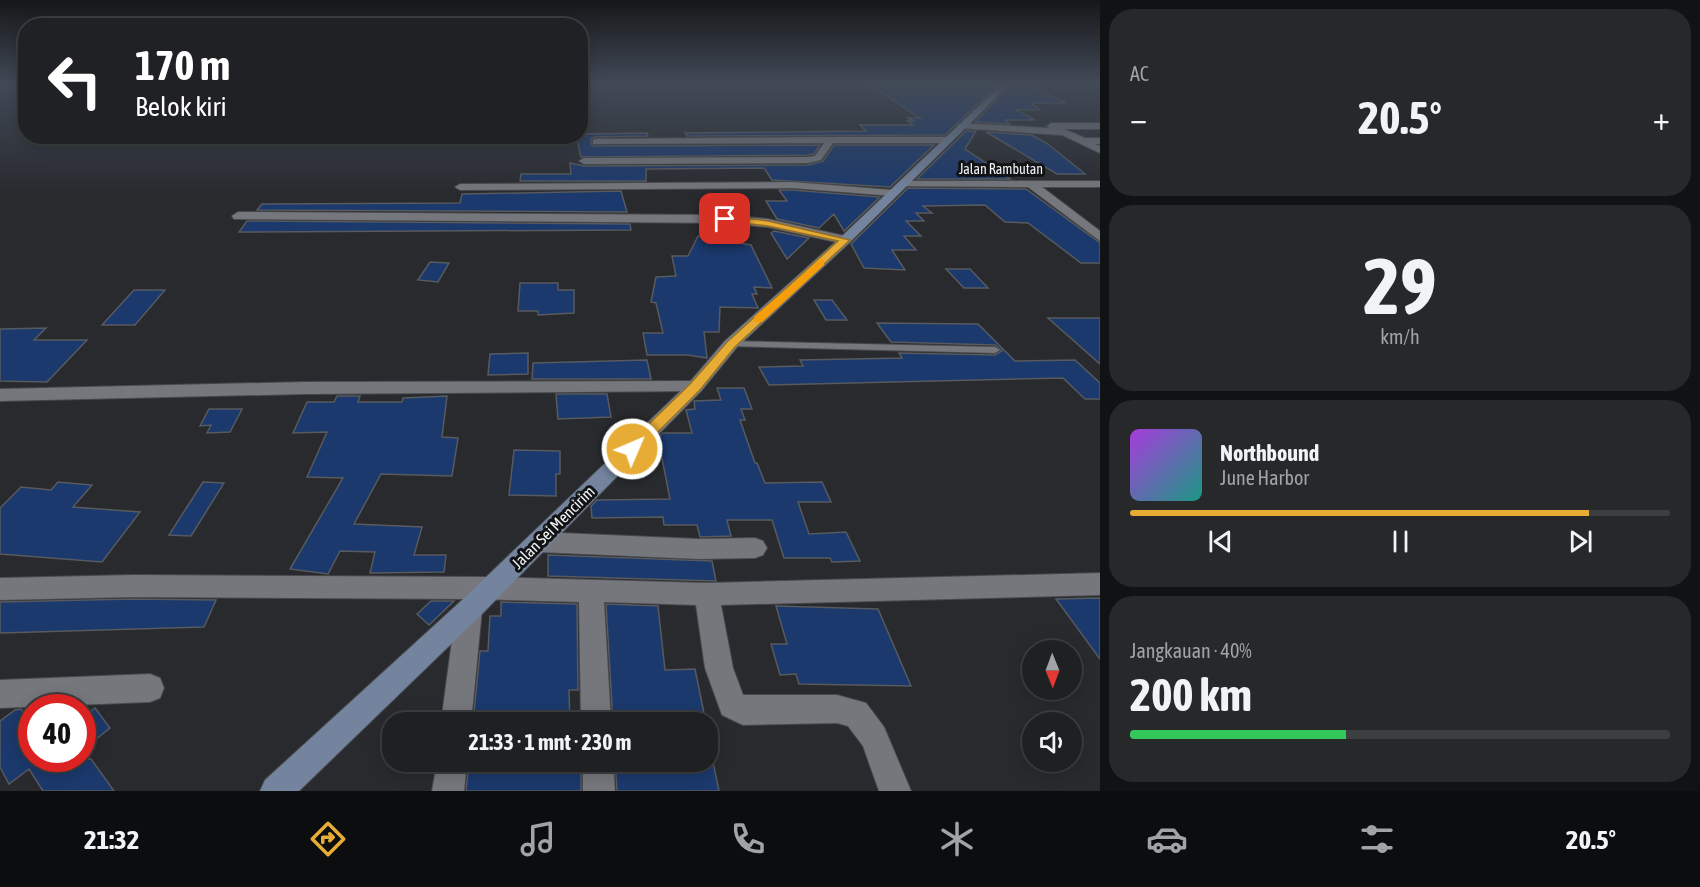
<!DOCTYPE html>
<html lang="id">
<meta charset="utf-8">
<style>
:root{--surface:#1e2022;--page:#26282a;--text:#f1f3f6;--muted:#a1a3a5;--line:#3c3e40;--accent:#e7ac36}
body{margin:0;font-family:"Asap Condensed",sans-serif;background:var(--page);color:var(--text);height:100vh;display:flex;flex-direction:column;font-size:22px;white-space:nowrap}
*{box-sizing:border-box;margin:0}
p{font-size:20px;color:var(--muted)}
.icon{flex:none;width:33px;height:33px;fill:none;stroke:currentColor;stroke-width:2;stroke-linecap:round;stroke-linejoin:round}
.map{position:relative;flex:1;overflow:hidden}
.details{display:flex;flex-direction:column;gap:9px;padding:9px;background:#101213;width:600px}
.details>*{flex:none}
.guide{position:absolute;left:18px;top:18px;width:570px;height:126px;border-radius:24px;box-shadow:0 3px 15px #0003,0 0 0 2px var(--line);background:#202124;color:#fff;overflow:hidden}
.needle{width:39px;rotate:179deg}
.tools{position:absolute;left:1022px;top:640px;display:grid;gap:12px}
.tools a{display:grid;place-items:center;width:60px;height:60px;border-radius:50%;background:var(--surface);box-shadow:0 3px 15px #0003,0 0 0 2px var(--line);font-size:30px}
.speed{position:absolute;left:18px;top:694px;display:flex;gap:12px;font-size:30px;font-weight:700;text-align:center}
.speed>*{display:grid;place-content:center;width:78px;height:78px;border-radius:50%;background:var(--surface);box-shadow:0 3px 15px #0003,0 0 0 2px var(--line);line-height:1}
.speed .limit{border:9px solid #d22;background:#fff;color:#111}
.pin{position:absolute;display:grid;place-items:center;width:51px;height:51px;color:#fff;margin:-26px;border-radius:12px;box-shadow:0 3px 9px #0006}
.me{position:absolute;width:66px;margin:-33px;rotate:45deg;stroke-linejoin:round;filter:drop-shadow(0 0 4px #0008)}
.turn{display:flex;align-items:center;gap:21px;height:126px;padding:0 18px;font-size:27px}
.turn .icon{width:78px;height:78px;stroke-width:2.5}
.turn b{display:block;font-size:42px;line-height:51px}
.big{font-size:45px;font-weight:700;line-height:1.1}
.details .tile{flex:1;display:flex;flex-direction:column;justify-content:center;gap:9px;min-width:0;padding:0 21px;border-radius:24px;background:var(--page)}
.details .dial{align-items:center;gap:0}
.dial b{font-size:78px;line-height:1}
.song{display:flex;align-items:center;gap:18px}
.cover{width:72px;height:72px;border-radius:9px;background:linear-gradient(135deg,hsl(280 70% 55%),hsl(170 70% 35%))}
.played{height:6px;border-radius:3px;background:linear-gradient(90deg,var(--accent) 85%,var(--line) 85%)}
.keys{display:flex;justify-content:space-around;direction:ltr}
.heat{display:flex;justify-content:space-between;align-items:center;font-size:33px;direction:ltr}
.charge{height:9px;border-radius:4px;background:linear-gradient(90deg,#34c759 40%,var(--line) 0)}
.trip{position:absolute;left:382px;top:712px;width:336px;height:60px;border-radius:24px;background:var(--surface);box-shadow:0 3px 15px #0003,0 0 0 2px var(--line);font-weight:700;line-height:60px;text-align:center}
.dock{display:flex;height:96px;justify-content:space-around;align-items:center;background:#0c0d0e;color:var(--muted)}
.dock .icon{width:42px;height:42px}
.dock .on{color:var(--accent)}
.dock b{font-size:27px;color:var(--text)}
main{display:flex;flex:1;min-height:0}
.map>svg:first-child{display:block}
.building{fill:#1b396c;stroke:#575a5e;stroke-width:1.5}
.lines{fill:none;stroke-linecap:round;stroke-linejoin:round}
.lane-casing{stroke:#47494c;stroke-width:2}
.street-casing{stroke:#47494c;stroke-width:2}
.secondary-casing{stroke:#47494c;stroke-width:2}
.lane{fill:#75777c;fill-rule:evenodd}
.street{fill:#75777c;fill-rule:evenodd}
.secondary{fill:#74849e;fill-rule:evenodd}
.route{fill:#e7ac36;stroke:#967023;stroke-width:1.5}
.slow{fill:#f59e0b}
.labels{text-anchor:middle;dominant-baseline:central;stroke-width:6;stroke-linejoin:round;paint-order:stroke}
.far-street-label{font-size:14px;fill:#f1f3f5;stroke:#121314}
.street-label{font-size:16px;fill:#f1f3f5;stroke:#121314}
</style>
<main>
<div class="map">
<svg width="1100" height="791" viewBox="0 0 1100 791">
<rect width="100%" height="100%" fill="#282a2e"/>
<path class="building" d="M867,83H1000L945,135L687,136L685,133L866,131L860,125H913L907,121H913L908,118H920Z
M1013,83H1022L1066,103H1031L1040,110H1016L1035,120H1005L1010,124L975,122Z
M966,131H976L965,149L1010,179H917Z
M986,132L1032,135L1048,144L1085,174H1057Z
M647,133L648,136L595,137L591,139V144L593,146L820,145L814,154L808,155L581,157L576,136H584V134Z
M834,145H934L890,187L772,180L764,168L646,169V181H520L521,174H571L570,163L584,166L808,165L823,161Z
M908,188L1026,189L1100,243V263H1081L1028,223L1005,222L985,205L923,206L932,213H916L924,221H906L921,236H904L916,250H892L905,270L864,268L851,244Z
M779,190H792L880,197L844,231L834,214L819,228L777,219L766,201H787Z
M621,191L627,212L257,210L262,204L460,203L462,194Z
M247,221L630,224L631,230L239,232Z
M774,231L809,238L787,259L771,233Z
M698,236L751,245L772,288L754,287L757,294H752L758,308L720,307L719,332H704L707,358L688,355H647L643,333H663L656,303L651,302L656,277L676,276L672,256H688Z
M430,262L449,263L438,282L418,280Z
M946,269H970L988,288H964Z
M520,283H558V290H574V313L538,315V311H518Z
M134,290H165L135,325H102Z
M814,300H832L847,320H826Z
M1048,318H1100V364Z
M877,323L978,324L1015,361L1075,360L1100,383V399H1085L1063,378L769,385L759,367L803,366L800,360L902,358L899,353L995,355L1002,351L995,345L891,342Z
M46,328L34,340H87L47,382L0,381V329Z
M528,353V374L488,375L490,354Z
M647,360L651,379H532L533,363Z
M717,388H744L752,409H741L745,420H740L755,463H757L765,483L822,482L831,502H798L809,534L846,532L860,561L832,562L830,558H784L772,520H727L731,536L700,537L697,525H664L663,517L592,518L591,506L597,500L670,499L658,438L663,433H692L686,410L695,409L694,401L721,400Z
M556,394H607L611,417L558,419Z
M337,396H360L358,402H402L403,398L447,396L442,437L458,438L452,476L381,474L354,524L422,527L414,555H446L444,572L370,573L375,552L340,551L328,574L290,569L343,478L307,477L327,432L293,433L307,402H334Z
M209,409H242L230,432L207,433L211,425L200,426Z
M514,450L560,451V474H556V496L509,495Z
M58,482L92,485L73,507L140,512L102,562L0,554V508L21,487L51,490Z
M203,482L224,483L191,536L169,535Z
M548,555L712,561L716,581L548,576Z
M1100,598V659L1056,599Z
M133,599L216,600L204,627L0,633V602Z
M431,601H454L429,625L417,614Z
M501,602L577,604L578,690H569L570,723H473L480,651H488L490,616H501Z
M606,604L658,606L665,670L695,669L706,723H613Z
M776,606L878,609L911,686L799,684L796,674L780,675L771,644H787Z
M95,708L110,728L82,750V718Z
M21,709L32,726V759H91L114,791H43L29,769L9,784L0,767V721L15,710Z
M469,762L581,763V791H466Z
M615,762H713L719,791H617Z"/>
<g class="lines">
<g class="lane-casing">
<path id="lane" d="M731,341L995,347L1000,350L995,353L727,346L726,344L727,342Z"/>
</g>
<g class="street-casing">
<path id="street" d="M961,123L1049,128L1047,126L1051,123H1100V129H1064L1085,138H1100V144H1095L1100,146V153L1062,135L958,128L957,126Z
M831,137H947L952,140L947,143H833L821,160L808,163L584,164L579,161L584,158L808,157L815,156L824,143L593,144V140L596,139Z
M902,181H1100V187H1042L1100,231V241L1028,187L898,186L897,184Z
M792,182L893,190L899,193L893,196L792,188L460,190L455,187L460,184Z
M238,212L725,215L768,219L845,236L851,240L845,244L768,227L725,223L234,219L232,216Z
M695,381L701,383L704,387L701,391L305,394L0,401V389L305,382Z
M538,532L699,539L755,538L763,541L767,548L763,555L755,558L699,559L538,552L530,549L527,542L530,535Z
M1100,573V595L721,605L733,668L743,695H837L866,703L884,727L911,791H879L863,746L848,726L837,723L743,725L722,715L705,668L696,605L604,602L611,723H581L579,602L470,599L478,602L482,610L471,723H441L456,610L460,602L468,599L133,597L0,600V578L133,575L491,577L707,583Z
M150,674L160,678L164,688L160,698L150,702L0,708V680Z
M437,762H467L464,791H432Z
M583,762H613L615,791H583Z"/>
</g>
<g class="secondary-casing">
<path id="secondary" d="M0,83H26V86H0Z
M1003,83H1011L849,243L737,347L701,391L478,618L299,791H260L265,780L460,602L689,383L725,341L841,237Z"/>
</g>
<use href="#lane" class="lane"/>
<use href="#street" class="street"/>
<use href="#secondary" class="secondary"/>
</g>
<linearGradient id="sky" x2="0" y2="1"><stop stop-color="#161719"/><stop offset="0.43" stop-color="#424a57"/><stop offset="1" stop-color="#424a57" stop-opacity="0"/></linearGradient>
<rect width="1100" height="194" fill="url(#sky)"/>
<path class="route" d="M725,216L768,221L850,240L735,347L700,390L637,453H627L624,449L627,445L690,384L727,342L838,241L768,226L722,221V217Z"/>
<path class="slow" d="M821,259L824,260V265L762,322H754V317Z"/>
<g class="labels">
<g class="far-street-label">
<text x="1001" y="169">Jalan Rambutan</text>
</g>
<g class="street-label">
<text transform="translate(553 527) rotate(-45)">Jalan Sei Mencirim</text>
</g>
</g>
</svg>
<div class="tools">
<a><svg class="needle" viewBox="-14 -14 28 28"><path d="M0-13l5 13h-10z" fill="#e53935"/><path d="M0 13l5-13h-10z" fill="#a1a3a5"/></svg></a>
<a><svg class="icon" aria-label="sound" viewBox="0 0 24 24"><path d="M4 9h4l5-4v14l-5-4H4zM17 9q2 3 0 6"/></svg></a>
</div>
<div class="speed"><div class="limit">40</div></div>
<div class="pin" style="left:725px;top:219px;background:#d93025"><svg class="icon" aria-label="arrive" viewBox="0 0 24 24"><path d="M6 21V4h12l-3 4 3 4H6"/></svg></div>
<svg class="me" style="left:632px;top:449px" viewBox="-20 -20 40 40"><circle r="17" fill="#e7ac36" stroke="#fff" stroke-width="3"/><path d="M0-11L8 9 0 5-8 9z" fill="#fff"/></svg>
<div class="trip">21:33 · 1 mnt · 230 m</div>
<div class="guide">
<div class="turn"><svg class="icon" aria-label="left" viewBox="0 0 24 24"><path d="M17 20v-9H6M10 6l-5 5 5 5"/></svg><div><b>170 m</b>Belok kiri</div></div>
</div>
</div>
<section class="details">
<div class="tile"><p>AC</p>
<div class="heat"><a>−</a><b class="big">20.5°</b><a>+</a></div>
</div>
<div class="tile dial"><b>29</b><p>km/h</p></div>
<div class="tile">
<div class="song"><i class="cover"></i><div><b>Northbound</b><p>June Harbor</p></div></div>
<div class="played"></div>
<div class="keys"><svg class="icon" aria-label="previous" viewBox="0 0 24 24"><path d="M18 5L8 12l10 7zM5 5v14"/></svg><svg class="icon" aria-label="pause" viewBox="0 0 24 24"><path d="M8 5v14M16 5v14"/></svg><svg class="icon" aria-label="next" viewBox="0 0 24 24"><path d="M6 5l10 7-10 7zM19 5v14"/></svg></div>
</div>
<div class="tile"><p>Jangkauan · 40%</p><b class="big">200 km</b><div class="charge"></div></div>
</section>
</main>
<nav class="dock">
<b>21:32</b>
<svg class="icon on" aria-label="directions" viewBox="0 0 24 24"><path d="M12 3l9 9-9 9-9-9zM9 14v-3h6M13 9l2 2-2 2"/></svg>
<svg class="icon" aria-label="music" viewBox="0 0 24 24"><path d="M9 18V5l10-2v13"/><circle cx="6" cy="18" r="3"/><circle cx="16" cy="16" r="3"/></svg>
<svg class="icon" aria-label="phone" viewBox="0 0 24 24"><path d="M5 4h4l2 5-3 2q2 4 5 5l2-3 5 2v4C11 20 4 13 5 4z"/></svg>
<svg class="icon" aria-label="climate" viewBox="0 0 24 24"><path d="M12 3v18M4 7l16 10M4 17L20 7"/></svg>
<svg class="icon" aria-label="car" viewBox="0 0 24 24"><path d="M5 17H2v-5l4-1 3-4h7l3 4 3 1v5h-3M9 17h6M6 11h13"/><circle cx="7" cy="17" r="2"/><circle cx="17" cy="17" r="2"/></svg>
<svg class="icon" aria-label="filters" viewBox="0 0 24 24"><path d="M4 7h16M4 17h16"/><circle cx="9" cy="7" r="2"/><circle cx="15" cy="17" r="2"/></svg>
<b>20.5°</b>
</nav>
